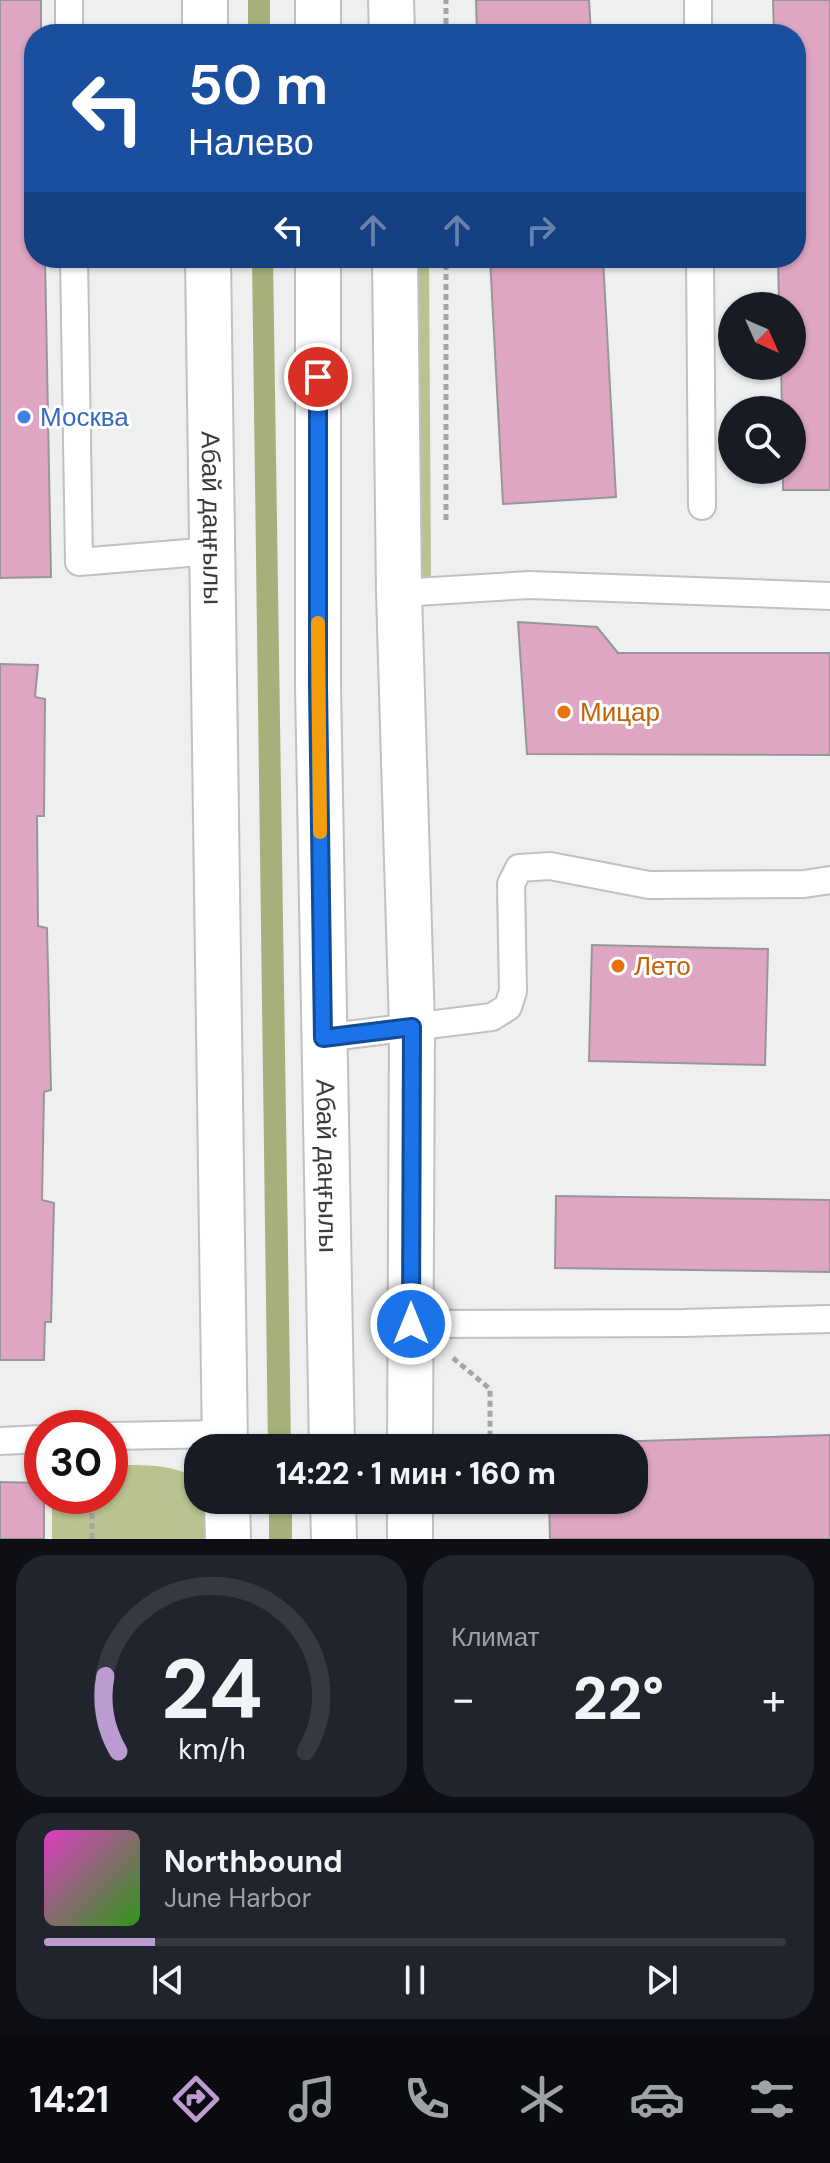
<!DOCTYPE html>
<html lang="ru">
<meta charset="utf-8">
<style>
:root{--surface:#171b24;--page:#20242c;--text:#f1f3f6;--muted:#9ea1a6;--line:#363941;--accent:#bb9cd2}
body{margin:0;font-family:"DM Sans",sans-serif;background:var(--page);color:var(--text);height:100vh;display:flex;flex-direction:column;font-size:30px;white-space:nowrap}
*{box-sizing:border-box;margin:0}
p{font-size:26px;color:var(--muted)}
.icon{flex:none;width:44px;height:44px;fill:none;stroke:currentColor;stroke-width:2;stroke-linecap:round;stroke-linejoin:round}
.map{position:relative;height:1539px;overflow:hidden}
.side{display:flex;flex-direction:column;gap:16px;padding:16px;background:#0d0f14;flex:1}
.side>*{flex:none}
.hud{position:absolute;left:24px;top:24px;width:782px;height:244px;border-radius:32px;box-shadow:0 2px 6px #0004;background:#1a4fa0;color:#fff;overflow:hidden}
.needle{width:52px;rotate:135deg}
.buttons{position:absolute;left:718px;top:292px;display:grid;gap:16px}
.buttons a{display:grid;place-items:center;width:88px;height:88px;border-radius:50%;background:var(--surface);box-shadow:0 2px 6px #0004;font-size:40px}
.speed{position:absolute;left:24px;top:1410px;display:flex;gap:16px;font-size:40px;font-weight:700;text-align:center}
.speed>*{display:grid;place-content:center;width:104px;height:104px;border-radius:50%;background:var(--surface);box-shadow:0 2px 6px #0004;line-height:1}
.speed .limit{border:12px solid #d22;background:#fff;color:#111}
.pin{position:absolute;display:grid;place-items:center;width:68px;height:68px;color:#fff;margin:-34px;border:4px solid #fff;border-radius:50%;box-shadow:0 2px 8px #0007}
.me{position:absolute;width:88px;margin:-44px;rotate:0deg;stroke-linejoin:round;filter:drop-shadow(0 0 6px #0008)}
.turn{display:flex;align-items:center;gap:28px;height:168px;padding:0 32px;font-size:36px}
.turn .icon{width:104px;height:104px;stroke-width:2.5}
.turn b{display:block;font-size:56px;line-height:68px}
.lanes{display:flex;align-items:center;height:76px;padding:0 32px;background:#0003;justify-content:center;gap:40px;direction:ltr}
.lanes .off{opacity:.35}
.big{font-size:60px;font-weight:800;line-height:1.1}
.side .widget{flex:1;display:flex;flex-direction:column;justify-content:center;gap:12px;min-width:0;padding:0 28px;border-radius:32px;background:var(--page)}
.side .dial{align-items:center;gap:0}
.dial svg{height:208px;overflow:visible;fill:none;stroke:var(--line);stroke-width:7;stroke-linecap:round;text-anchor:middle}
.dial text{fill:var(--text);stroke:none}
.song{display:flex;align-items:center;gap:24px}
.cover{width:96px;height:96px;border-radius:12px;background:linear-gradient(135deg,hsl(310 70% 55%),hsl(110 70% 35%))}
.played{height:8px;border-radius:4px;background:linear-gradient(90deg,var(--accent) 15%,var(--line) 15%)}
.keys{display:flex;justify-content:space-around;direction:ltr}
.heat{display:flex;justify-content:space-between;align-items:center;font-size:44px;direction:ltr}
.side .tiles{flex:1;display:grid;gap:16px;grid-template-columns:1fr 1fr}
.widget:last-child{grid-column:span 2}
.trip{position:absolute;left:184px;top:1434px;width:464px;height:80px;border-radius:32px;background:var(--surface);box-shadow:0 2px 6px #0004;font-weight:800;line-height:80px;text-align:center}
.menu{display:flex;height:128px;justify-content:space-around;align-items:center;background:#090b0e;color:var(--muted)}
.menu .icon{width:56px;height:56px}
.menu .current{color:var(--accent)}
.menu b{font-size:36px;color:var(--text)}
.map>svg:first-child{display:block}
.green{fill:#b9c390}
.forest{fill:#a6b07a}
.building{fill:#dea6c2;stroke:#989797;stroke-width:2}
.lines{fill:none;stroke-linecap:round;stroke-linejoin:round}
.service-casing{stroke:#c0c1c2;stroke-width:30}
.minor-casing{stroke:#c0c1c2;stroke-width:48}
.secondary-casing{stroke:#c0c1c2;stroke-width:48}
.path{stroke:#a4a5a5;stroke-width:5;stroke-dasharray:6 4;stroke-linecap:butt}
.service{stroke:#fff;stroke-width:26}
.minor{stroke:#fff;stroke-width:44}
.secondary{stroke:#fff;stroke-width:44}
.route-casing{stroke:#114b97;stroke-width:20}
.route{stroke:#1a73e8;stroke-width:14}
.slow{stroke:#f59e0b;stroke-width:14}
.shop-dot{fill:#3f7fe0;stroke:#fff;stroke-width:3}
.food-dot{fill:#e8710a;stroke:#fff;stroke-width:3}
.labels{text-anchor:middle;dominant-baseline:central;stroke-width:6;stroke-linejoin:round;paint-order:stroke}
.shop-label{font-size:26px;fill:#366cbe;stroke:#fff;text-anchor:start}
.street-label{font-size:26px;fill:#3b3c3c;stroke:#fff}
.food-label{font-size:26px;fill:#c56008;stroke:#fff;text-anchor:start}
</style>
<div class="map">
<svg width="830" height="1539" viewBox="0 0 830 1539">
<rect width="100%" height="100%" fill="#eeefef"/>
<path class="green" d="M412,258H429L431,581L414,582Z
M110,1465C139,1465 173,1463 198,1479V1500H209V1539H52V1496H110Z"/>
<path class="forest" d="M248,0H270V34H248Z
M252,258H273L291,1448H268Z
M269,1500H292V1539H269Z"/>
<path class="building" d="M0,0H41V34H34V258H45L51,577L0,578Z
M476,0H589L591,34H477Z
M773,0H830V490H783V470H792V410H782L781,366H792V306H779L778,258H796V34H774Z
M490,258H603L616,497L503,504Z
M518,622L597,627L618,653H830V755L527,754Z
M0,664L38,665L35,697L45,699L44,816H37L38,926L47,928L51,1090L44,1092L42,1200L54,1203L51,1322H45L44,1360H0Z
M592,945L768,949L765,1065L589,1061Z
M556,1196L830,1200V1272L555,1268Z
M830,1435V1539H550L549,1500H634V1448H548V1444Z
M0,1482L42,1483V1496H44V1539H0Z"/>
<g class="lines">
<g class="service-casing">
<path id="service" d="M69,0V34
M698,0V34
M74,258L79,562L212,551
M700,258L702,506
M399,593L529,585L830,596
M323,1038L492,1017L508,1007L513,991L511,884L519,868L550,866L649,885L804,884L830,880
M411,1324L683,1323L830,1319
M110,1436L224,1434
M0,1441L42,1439"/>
</g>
<g class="minor-casing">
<path id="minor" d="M391,0L392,34
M395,258L399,593L412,1027L410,1448
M410,1539V1500"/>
</g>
<g class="secondary-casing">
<g id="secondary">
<path d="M205,0V34"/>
<path d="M318,0V34"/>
<path id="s1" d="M208,258L225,1448"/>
<path id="s2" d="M318,258V686L332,1448"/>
<path d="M227,1500L228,1539"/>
<path d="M333,1500L334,1539"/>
</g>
</g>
<path class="path" d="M446,34V0
M446,520V258
M453,1358L490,1389V1448
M92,1539V1496"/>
<use href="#service" class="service"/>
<use href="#minor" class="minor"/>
<use href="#secondary" class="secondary"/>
</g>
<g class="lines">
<g class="route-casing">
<path id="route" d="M318,377V686L323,1038L412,1027L411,1324"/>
</g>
<use href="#route" class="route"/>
<path class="slow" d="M318,623L320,832"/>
</g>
<circle class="shop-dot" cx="24" cy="417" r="8"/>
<g class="food-dot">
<circle cx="564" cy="712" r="8"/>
<circle cx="618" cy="966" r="8"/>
</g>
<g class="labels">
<g class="shop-label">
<text x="40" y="417">Москва</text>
</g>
<g class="street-label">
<text stroke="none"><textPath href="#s1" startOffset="260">Абай даңғылы</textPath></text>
<text stroke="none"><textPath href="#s2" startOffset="908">Абай даңғылы</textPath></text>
</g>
<g class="food-label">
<text x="580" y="712">Мицар</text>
<text x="634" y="966">Лето</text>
</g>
</g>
</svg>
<div class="buttons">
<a><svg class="needle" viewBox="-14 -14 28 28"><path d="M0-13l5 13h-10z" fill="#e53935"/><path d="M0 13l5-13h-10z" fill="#9ea1a6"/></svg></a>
<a><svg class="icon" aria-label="search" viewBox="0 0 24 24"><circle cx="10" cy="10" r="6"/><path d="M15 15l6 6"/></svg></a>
</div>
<div class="speed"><div class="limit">30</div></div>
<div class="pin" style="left:318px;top:377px;background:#d93025"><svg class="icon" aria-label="arrive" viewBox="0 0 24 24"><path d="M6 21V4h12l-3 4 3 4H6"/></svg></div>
<svg class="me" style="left:411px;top:1324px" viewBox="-20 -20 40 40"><circle r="17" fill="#1a73e8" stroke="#fff" stroke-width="3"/><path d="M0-11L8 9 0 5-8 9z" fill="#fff"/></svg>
<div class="trip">14:22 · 1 мин · 160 m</div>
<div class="hud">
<div class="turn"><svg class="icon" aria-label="left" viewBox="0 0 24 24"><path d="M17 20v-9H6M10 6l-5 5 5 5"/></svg><div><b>50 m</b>Налево</div></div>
<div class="lanes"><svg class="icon" aria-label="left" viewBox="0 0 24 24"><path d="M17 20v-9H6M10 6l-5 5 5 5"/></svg><svg class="icon off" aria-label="ahead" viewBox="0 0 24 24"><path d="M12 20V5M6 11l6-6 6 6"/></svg><svg class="icon off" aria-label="ahead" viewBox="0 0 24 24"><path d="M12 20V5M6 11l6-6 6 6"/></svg><svg class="icon off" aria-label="right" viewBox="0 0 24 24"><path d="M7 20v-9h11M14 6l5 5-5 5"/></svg></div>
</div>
</div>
<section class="side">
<div class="tiles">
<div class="widget dial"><svg viewBox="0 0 100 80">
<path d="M14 69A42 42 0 1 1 86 69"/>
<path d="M14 69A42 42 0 0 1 9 40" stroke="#bb9cd2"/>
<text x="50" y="56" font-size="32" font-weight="700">24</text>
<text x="50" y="72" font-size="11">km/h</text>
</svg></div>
<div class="widget"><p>Климат</p>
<div class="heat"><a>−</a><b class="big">22°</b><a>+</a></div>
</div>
<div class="widget">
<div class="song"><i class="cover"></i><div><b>Northbound</b><p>June Harbor</p></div></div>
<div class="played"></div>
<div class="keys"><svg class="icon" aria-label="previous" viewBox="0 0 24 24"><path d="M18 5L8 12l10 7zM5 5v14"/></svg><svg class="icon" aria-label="pause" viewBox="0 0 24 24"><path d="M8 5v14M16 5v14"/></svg><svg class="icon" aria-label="next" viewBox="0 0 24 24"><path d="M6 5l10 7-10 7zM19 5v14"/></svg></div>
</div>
</div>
</section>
<nav class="menu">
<b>14:21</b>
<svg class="icon current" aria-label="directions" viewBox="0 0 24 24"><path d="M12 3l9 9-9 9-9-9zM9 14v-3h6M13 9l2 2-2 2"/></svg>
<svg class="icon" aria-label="music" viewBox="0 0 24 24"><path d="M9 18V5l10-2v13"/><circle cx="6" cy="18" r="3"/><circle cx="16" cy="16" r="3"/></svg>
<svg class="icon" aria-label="phone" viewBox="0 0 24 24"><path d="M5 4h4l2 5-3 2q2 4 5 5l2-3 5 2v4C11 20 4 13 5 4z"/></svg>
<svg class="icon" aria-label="climate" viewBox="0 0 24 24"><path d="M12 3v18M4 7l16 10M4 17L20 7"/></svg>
<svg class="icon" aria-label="car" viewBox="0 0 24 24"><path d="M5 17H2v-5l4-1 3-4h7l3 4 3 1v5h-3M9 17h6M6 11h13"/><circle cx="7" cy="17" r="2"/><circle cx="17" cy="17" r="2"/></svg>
<svg class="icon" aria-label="filters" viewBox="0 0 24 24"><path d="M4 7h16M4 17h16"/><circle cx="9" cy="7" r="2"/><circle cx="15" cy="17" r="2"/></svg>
</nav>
